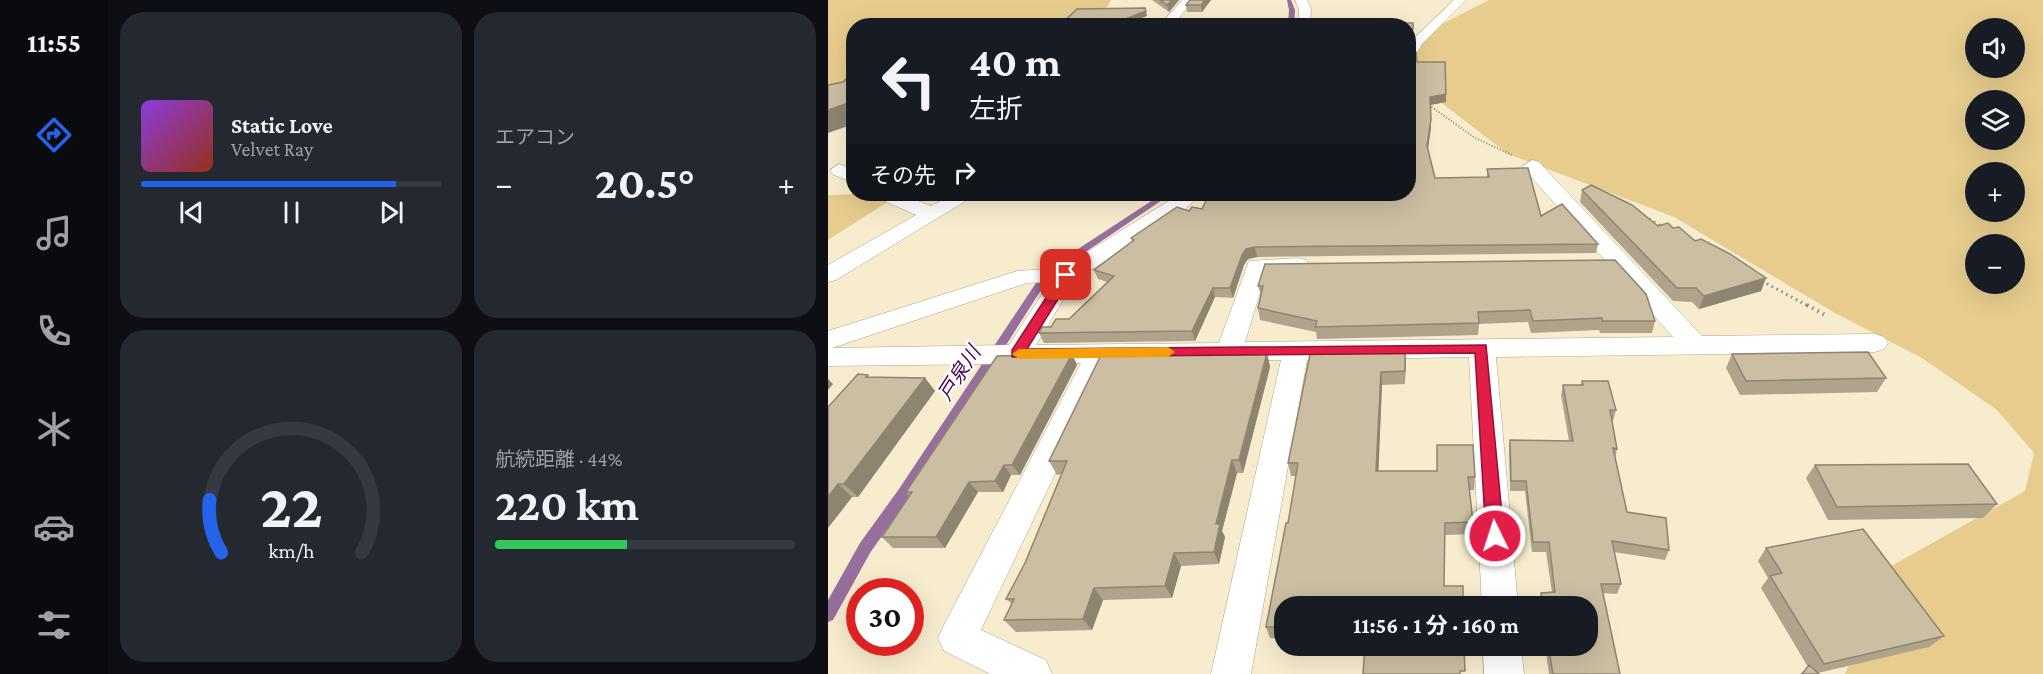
<!DOCTYPE html>
<html lang="ja">
<meta charset="utf-8">
<style>
:root{--surface:#171b24;--page:#242831;--text:#f1f3f6;--muted:#9ea1a6;--line:#363941;--accent:#2563eb}
body{margin:0;font-family:"Crimson Pro","Noto Sans JP",serif;background:var(--page);color:var(--text);height:100vh;display:flex;flex-direction:column;font-size:22px;white-space:nowrap}
*{box-sizing:border-box;margin:0}
p{font-size:20px;color:var(--muted)}
.icon{flex:none;width:33px;height:33px;fill:none;stroke:currentColor;stroke-width:2;stroke-linecap:round;stroke-linejoin:round}
.map{position:relative;flex:1;overflow:hidden}
.sheet{display:flex;flex-direction:column;gap:12px;padding:12px;background:#0d0f14;width:720px}
.sheet>*{flex:none}
.banner{position:absolute;left:18px;top:18px;width:570px;height:183px;border-radius:24px;box-shadow:0 6px 24px #0002;background:#171b24;color:var(--text);overflow:hidden}
.tools{position:absolute;left:1137px;top:18px;display:grid;gap:12px}
.tools a{display:grid;place-items:center;width:60px;height:60px;border-radius:50%;background:var(--surface);box-shadow:0 6px 24px #0002;font-size:30px}
.speed{position:absolute;left:18px;top:578px;display:flex;gap:12px;font-size:30px;font-weight:700;text-align:center}
.speed>*{display:grid;place-content:center;width:78px;height:78px;border-radius:50%;background:var(--surface);box-shadow:0 6px 24px #0002;line-height:1}
.speed .limit{border:9px solid #d22;background:#fff;color:#111}
.pin{position:absolute;display:grid;place-items:center;width:51px;height:51px;color:#fff;margin:-26px;border-radius:12px;box-shadow:0 3px 9px #0006}
.me{position:absolute;width:66px;margin:-33px;rotate:356deg;stroke-linejoin:round;filter:drop-shadow(0 0 4px #0008)}
.turn{display:flex;align-items:center;gap:21px;height:126px;padding:0 24px;font-size:27px}
.turn .icon{width:78px;height:78px;stroke-width:2.5}
.turn b{display:block;font-size:42px;line-height:51px}
.then{display:flex;align-items:center;height:57px;padding:0 24px;background:#0003;gap:12px;font-size:22px}
.big{font-size:45px;font-weight:700;line-height:1.1}
.sheet .card{flex:1;display:flex;flex-direction:column;justify-content:center;gap:9px;min-width:0;padding:0 21px;border-radius:24px;background:var(--page)}
.sheet .dial{align-items:center;gap:0}
.dial svg{height:156px;overflow:visible;fill:none;stroke:var(--line);stroke-width:7;stroke-linecap:round;text-anchor:middle}
.dial text{fill:var(--text);stroke:none}
.song{display:flex;align-items:center;gap:18px}
.cover{width:72px;height:72px;border-radius:9px;background:linear-gradient(135deg,hsl(270 70% 55%),hsl(10 70% 35%))}
.played{height:6px;border-radius:3px;background:linear-gradient(90deg,var(--accent) 85%,var(--line) 85%)}
.keys{display:flex;justify-content:space-around;direction:ltr}
.heat{display:flex;justify-content:space-between;align-items:center;font-size:33px;direction:ltr}
.charge{height:9px;border-radius:4px;background:linear-gradient(90deg,#34c759 44%,var(--line) 0)}
.sheet .tiles{flex:1;display:grid;gap:12px;grid-template-columns:repeat(2,1fr)}
.trip{position:absolute;left:446px;top:596px;width:324px;height:60px;border-radius:24px;background:var(--surface);box-shadow:0 6px 24px #0002;font-weight:700;line-height:60px;text-align:center}
main{display:flex;flex:1;min-height:0}
.tabs{display:flex;flex-direction:column;width:108px;justify-content:space-around;align-items:center;background:#090b0e;color:var(--muted)}
.tabs .icon{width:42px;height:42px}
.tabs .selected{color:var(--accent)}
.tabs b{font-size:27px;color:var(--text)}
.map>svg:first-child{display:block}
.green{fill:#e7cc8d;fill-rule:evenodd}
.lines{fill:none;stroke-linecap:round;stroke-linejoin:round}
.stream{fill:#976f9c;fill-rule:evenodd}
.street-casing{stroke:#aea286;stroke-width:1}
.path-far2{stroke:#8e8671;stroke-width:2;stroke-dasharray:1 2;stroke-linecap:butt}
.path-far1{stroke:#8e8671;stroke-width:3;stroke-dasharray:1.5 4;stroke-linecap:butt}
.path{stroke:#8e8671;stroke-width:4;stroke-dasharray:1.5 4.5;stroke-linecap:butt}
.street{fill:#fff;fill-rule:evenodd}
.wall{fill:#afa38b}
.shaded-wall{fill:#8e8571}
.building{fill:#cbbea2;stroke:#8e8571;stroke-width:1.5}
.route{fill:#e11d48;stroke:#92132f;stroke-width:1.5}
.slow{fill:#f59e0b}
.labels{text-anchor:middle;dominant-baseline:central;stroke-width:4.5;stroke-linejoin:round;paint-order:stroke}
.water-label{font-size:20px;font-style:italic;fill:#490057;stroke:#fff}
</style>
<main>
<nav class="tabs">
<b>11:55</b>
<svg class="icon selected" aria-label="directions" viewBox="0 0 24 24"><path d="M12 3l9 9-9 9-9-9zM9 14v-3h6M13 9l2 2-2 2"/></svg>
<svg class="icon" aria-label="music" viewBox="0 0 24 24"><path d="M9 18V5l10-2v13"/><circle cx="6" cy="18" r="3"/><circle cx="16" cy="16" r="3"/></svg>
<svg class="icon" aria-label="phone" viewBox="0 0 24 24"><path d="M5 4h4l2 5-3 2q2 4 5 5l2-3 5 2v4C11 20 4 13 5 4z"/></svg>
<svg class="icon" aria-label="climate" viewBox="0 0 24 24"><path d="M12 3v18M4 7l16 10M4 17L20 7"/></svg>
<svg class="icon" aria-label="car" viewBox="0 0 24 24"><path d="M5 17H2v-5l4-1 3-4h7l3 4 3 1v5h-3M9 17h6M6 11h13"/><circle cx="7" cy="17" r="2"/><circle cx="17" cy="17" r="2"/></svg>
<svg class="icon" aria-label="filters" viewBox="0 0 24 24"><path d="M4 7h16M4 17h16"/><circle cx="9" cy="7" r="2"/><circle cx="15" cy="17" r="2"/></svg>
</nav>
<section class="sheet">
<div class="tiles">
<div class="card">
<div class="song"><i class="cover"></i><div><b>Static Love</b><p>Velvet Ray</p></div></div>
<div class="played"></div>
<div class="keys"><svg class="icon" aria-label="previous" viewBox="0 0 24 24"><path d="M18 5L8 12l10 7zM5 5v14"/></svg><svg class="icon" aria-label="pause" viewBox="0 0 24 24"><path d="M8 5v14M16 5v14"/></svg><svg class="icon" aria-label="next" viewBox="0 0 24 24"><path d="M6 5l10 7-10 7zM19 5v14"/></svg></div>
</div>
<div class="card"><p>エアコン</p>
<div class="heat"><a>−</a><b class="big">20.5°</b><a>+</a></div>
</div>
<div class="card dial"><svg viewBox="0 0 100 80">
<path d="M14 69A42 42 0 1 1 86 69"/>
<path d="M14 69A42 42 0 0 1 8 42" stroke="#2563eb"/>
<text x="50" y="56" font-size="32" font-weight="700">22</text>
<text x="50" y="72" font-size="11">km/h</text>
</svg></div>
<div class="card"><p>航続距離 · 44%</p><b class="big">220 km</b><div class="charge"></div></div>
</div>
</section>
<div class="map">
<svg width="1215" height="674" viewBox="0 0 1215 674">
<rect width="100%" height="100%" fill="#f8ecce"/>
<path class="green" d="M0,0H283L268,25L26,26L25,84L0,91Z
M661,0H1215V674H1017L1058,569L1197,491L1206,453L1169,410L1094,358L1007,313L846,217L680,154L581,78V51L614,24ZM1148,28H1186V68H1148ZM1148,100H1186V140H1148ZM1148,172H1186V212H1148ZM1148,244H1186V284H1148Z
M33,194H72L0,240V195Z"/>
<g class="lines">
<path class="stream" d="M459,0H463L467,10L466,26H460L461,10Z
M334,194H343L253,255L215,287L81,497L42,553L5,620L0,622V600L32,543L71,489L208,283L247,251Z"/>
<g class="street-casing">
<path id="street" d="M354,0H366L344,26H331Z
M467,0H479L483,9L482,26H470L471,9Z
M626,0H638L594,44L585,60L580,61V44Z
M704,160L711,162L874,336L1047,334L1056,337L1060,343L1056,349L1047,352L668,357L690,606H654L641,357L479,360L423,674H383L453,360L280,362L153,630L218,660L224,674H162L116,651L110,638L116,625L253,363L0,366V331L189,271L233,268L352,194H373L354,212L247,280L208,345L391,343L421,261L470,258L478,260L481,265L478,270L438,273L417,342L845,337L697,170L695,166ZM222,282L181,345L4,348L199,283Z
M11,164L26,170V183L4,174L2,170Z
M48,194H73L103,206L126,194H149L8,280L0,282V265L88,215L50,198Z
M655,645H693L696,674H656Z"/>
</g>
<path class="path-far2" d="M601,105L647,138L684,155"/>
<path class="path-far1" d="M821,219L835,227
M934,281L982,307"/>
<path class="path" d="M979,305L999,316"/>
<use href="#street" class="street"/>
</g>
<path class="wall" d="M324,0H351L341,12Z
M383,0L374,12H359L358,5Z
M589,62L618,102L602,105L603,127L600,149L607,178L659,177V169L713,216L770,244L768,253L429,257L420,259L416,265L405,298L387,297L367,341L216,343L211,333L241,319L279,282L270,279L266,270L304,242L303,238L361,211L580,194Z
M754,190L830,226L845,228L938,278L933,291L871,309L864,302L845,301L752,202Z
M430,286L827,321L824,333H772L771,330L703,333L700,322L651,324L650,335L489,339L488,332L432,320L430,308L433,296Z
M577,347V384L554,385L550,471L647,477L646,490H641L645,522L644,534L617,535L456,606V639L442,638L438,627L460,523L468,476H463L460,463Z
M439,353L442,367L415,473H409L394,531L397,537L391,564L353,566L344,598L275,600L264,630L188,632L176,620L184,604L178,599L197,563L234,474L229,475L221,461Z
M244,354L249,365L192,475H183L175,492H150L117,548H65L54,537L81,496L78,492Z
M904,354L1058,378L1049,392L912,395L898,368Z
M41,377L97,378L107,391L30,497H24L0,528V407Z
M754,381L788,410L785,421H784L789,449L787,458L799,512L841,550L837,560L786,552L793,584L789,594L775,593L792,674H721L717,645H759V606H711V602L713,593L724,592L718,552H704L697,491H682L681,450L682,440L741,441L733,395L735,385H753Z
M987,465L1169,504L1155,518L1000,520L978,478Z
M938,548L1116,636L1101,647L990,673L991,674H972L980,667L933,588L940,578L930,561Z"/>
<path class="shaded-wall" d="M344,0H351L341,12L339,5Z
M377,0H383L374,12L373,5Z
M318,11L319,16L294,26H279Z
M585,29V36L580,41V34Z
M618,94V102L602,105V97Z
M26,101V124L0,133V110Z
M603,119V127L599,154V146Z
M427,247L429,257L420,259L416,265L405,298L402,288L414,255L418,249Z
M938,278L933,291L871,309L876,296Z
M385,288L387,297L367,341L364,331Z
M577,347L578,360L577,384Z
M439,353L442,367L415,473L411,460Z
M244,354L249,365L192,475L184,465Z
M553,372L554,385L550,483L548,471Z
M97,378L107,391L30,497L16,484Z
M0,379L5,384L0,390Z
M404,460L409,473L394,531L397,537L391,564L386,552L388,524Z
M176,465L183,475L175,492L167,481Z
M141,482L150,492L117,548L108,537Z
M10,484L24,497L0,528V497Z
M346,553L353,566L344,598L337,586Z
M266,588L275,600L264,630L255,619Z"/>
<path class="building" d="M332,0H344L339,5Z
M362,0H377L373,5H358Z
M317,8L318,11L279,26H231L249,9Z
M558,23H585V29L580,34V26H558Z
M588,52L589,62H617L618,94L602,97L603,119L599,146L607,178L661,177L659,169L700,168L713,216L734,204L770,244L427,247L418,249L414,255L402,288H385L364,331L211,333L214,327H223L228,319H241L286,276L266,270L306,240L303,238L349,207L361,211L364,207L374,209L381,194H580V55Z
M21,76L26,78V101L0,110V85L15,82Z
M763,185L804,205L830,226L840,223L845,228L851,227L867,241L873,239L902,254L938,278L876,296L868,288H849L754,190Z
M787,260L818,294L827,321H774V318L705,321L702,310L650,312L651,323L487,327L489,321L430,308L435,286H430L437,264Z
M577,347V371L553,372L548,471H609V445H645L647,477H640L645,522L617,523L616,586H635V606H456V627H438L458,523H460L470,463H460L483,349Z
M275,351L439,353L411,460H404L388,524H392L386,552L346,553L337,586L266,588L255,619L176,620L186,599H178L197,563L239,461H221Z
M1040,352L1058,378L918,381L904,354Z
M244,354L184,465H176L167,481L141,482L108,537H54L84,492H78L169,356Z
M30,374L40,375L38,377L97,378L16,484H10L0,497V407Z
M754,381H780L788,410H782L789,449L785,448L799,512L838,518L841,550L784,541L793,584H773L792,674H725L720,645H759V606H715L713,593L727,592L721,542H705L698,481H683L682,440L745,441L735,385H755Z
M1140,464L1169,504L1009,507L987,465Z
M1035,529L1116,636L996,664L942,576L954,573L938,548Z
M537,645H636L637,671H632V674H535Z
M981,665L991,674H974Z"/>
<path class="route" d="M238,271L245,275L199,349L658,345L676,536L673,541L667,544L660,541L658,536L647,353L184,357V350L234,273Z"/>
<path class="slow" d="M340,347L347,352L340,357L191,359L184,354L191,349Z"/>
<g class="labels">
<g class="water-label">
<text transform="translate(131 373) rotate(-57)">戸泉川</text>
</g>
</g>
</svg>
<div class="tools">
<a><svg class="icon" aria-label="sound" viewBox="0 0 24 24"><path d="M4 9h4l5-4v14l-5-4H4zM17 9q2 3 0 6"/></svg></a>
<a><svg class="icon" aria-label="layers" viewBox="0 0 24 24"><path d="M12 4l9 5-9 5-9-5zM3 14l9 5 9-5"/></svg></a>
<a>+</a>
<a>−</a>
</div>
<div class="speed"><div class="limit">30</div></div>
<div class="pin" style="left:238px;top:275px;background:#d93025"><svg class="icon" aria-label="arrive" viewBox="0 0 24 24"><path d="M6 21V4h12l-3 4 3 4H6"/></svg></div>
<svg class="me" style="left:667px;top:536px" viewBox="-20 -20 40 40"><circle r="17" fill="#e11d48" stroke="#fff" stroke-width="3"/><path d="M0-11L8 9 0 5-8 9z" fill="#fff"/></svg>
<div class="trip">11:56 · 1 分 · 160 m</div>
<div class="banner">
<div class="turn"><svg class="icon" aria-label="left" viewBox="0 0 24 24"><path d="M17 20v-9H6M10 6l-5 5 5 5"/></svg><div><b>40 m</b>左折</div></div>
<div class="then">その先<svg class="icon" aria-label="right" viewBox="0 0 24 24"><path d="M7 20v-9h11M14 6l5 5-5 5"/></svg></div>
</div>
</div>
</main>
